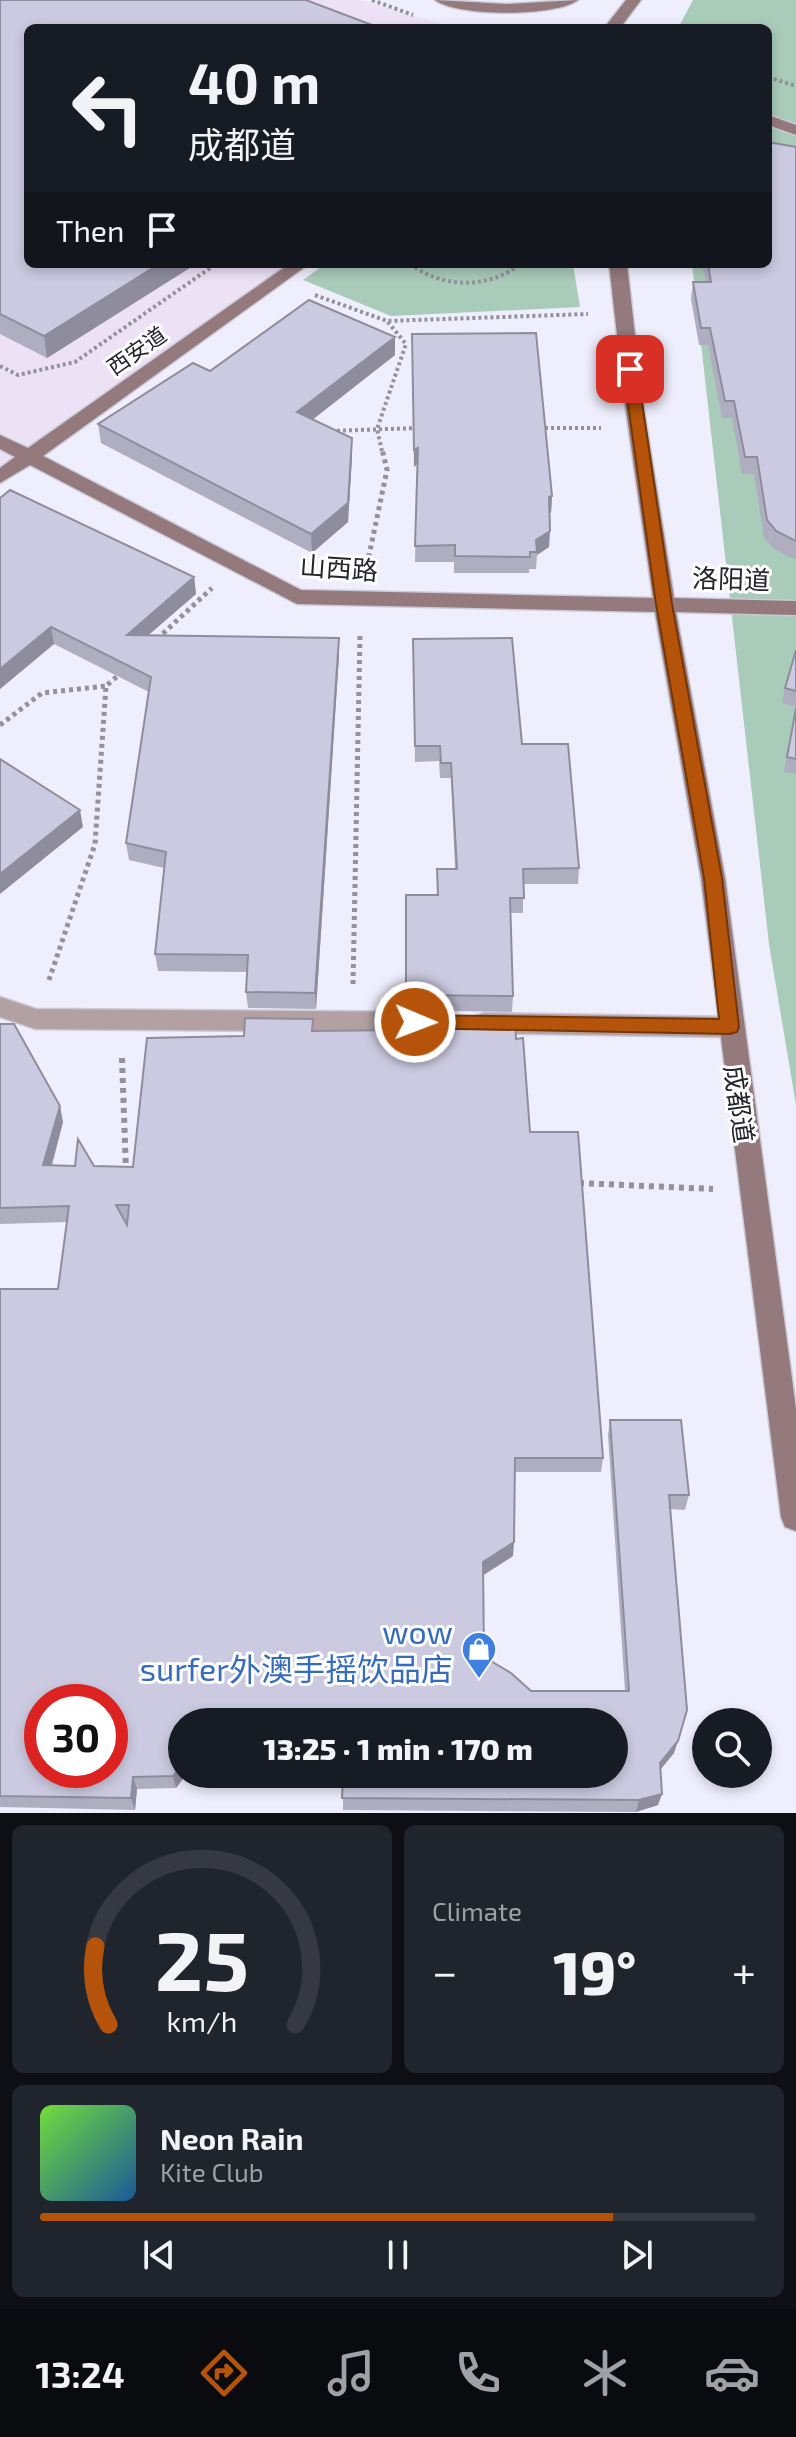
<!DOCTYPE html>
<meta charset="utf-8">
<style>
:root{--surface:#171b24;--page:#20242c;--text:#f1f3f6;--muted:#9ea1a6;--line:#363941;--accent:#b45309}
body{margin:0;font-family:"Exo 2","Noto Sans SC",sans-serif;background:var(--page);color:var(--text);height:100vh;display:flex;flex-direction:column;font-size:30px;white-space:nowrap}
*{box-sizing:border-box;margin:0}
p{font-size:26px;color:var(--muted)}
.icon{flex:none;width:44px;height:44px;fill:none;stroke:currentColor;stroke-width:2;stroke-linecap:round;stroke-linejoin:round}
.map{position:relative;height:1813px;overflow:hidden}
.sheet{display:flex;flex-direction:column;gap:12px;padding:12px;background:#0d0f14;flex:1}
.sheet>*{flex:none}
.guide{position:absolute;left:24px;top:24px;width:748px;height:244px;border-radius:12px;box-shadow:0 4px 12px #0003;background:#171b24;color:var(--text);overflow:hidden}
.buttons{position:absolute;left:692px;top:1708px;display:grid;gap:16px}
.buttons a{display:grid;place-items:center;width:80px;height:80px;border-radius:50%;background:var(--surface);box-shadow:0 4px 12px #0003;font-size:40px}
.speed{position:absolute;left:24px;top:1684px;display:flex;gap:16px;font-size:40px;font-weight:700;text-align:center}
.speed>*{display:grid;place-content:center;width:104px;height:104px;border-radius:50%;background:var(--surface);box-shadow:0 4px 12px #0003;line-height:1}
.speed .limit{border:12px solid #d22;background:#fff;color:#111}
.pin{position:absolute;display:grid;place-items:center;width:68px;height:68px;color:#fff;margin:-34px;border-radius:16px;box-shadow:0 4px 12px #0006}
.me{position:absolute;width:88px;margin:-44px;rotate:91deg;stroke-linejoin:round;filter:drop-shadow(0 0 6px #0008)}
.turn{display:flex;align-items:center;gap:28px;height:168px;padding:0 32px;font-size:36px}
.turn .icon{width:104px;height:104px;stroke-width:2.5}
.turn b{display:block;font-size:56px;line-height:68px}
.then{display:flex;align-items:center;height:76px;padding:0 32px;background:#0003;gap:16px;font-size:30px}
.big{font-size:60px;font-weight:800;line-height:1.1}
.sheet .card{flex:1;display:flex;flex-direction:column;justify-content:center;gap:12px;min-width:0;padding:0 28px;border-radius:12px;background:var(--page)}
.sheet .dial{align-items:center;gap:0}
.dial svg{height:208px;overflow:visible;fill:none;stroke:var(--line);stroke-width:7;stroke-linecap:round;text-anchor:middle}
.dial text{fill:var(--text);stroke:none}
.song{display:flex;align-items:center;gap:24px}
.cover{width:96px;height:96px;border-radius:12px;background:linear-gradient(135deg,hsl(100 70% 55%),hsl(210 70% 35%))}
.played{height:8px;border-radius:4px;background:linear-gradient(90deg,var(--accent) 80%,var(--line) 80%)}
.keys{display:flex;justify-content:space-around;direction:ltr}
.heat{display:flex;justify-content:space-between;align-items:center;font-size:44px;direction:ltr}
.sheet .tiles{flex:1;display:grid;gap:12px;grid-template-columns:1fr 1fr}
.card:last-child{grid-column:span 2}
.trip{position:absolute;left:168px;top:1708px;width:460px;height:80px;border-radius:40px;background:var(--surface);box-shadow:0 4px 12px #0003;font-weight:800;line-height:80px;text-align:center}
.dock{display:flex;height:128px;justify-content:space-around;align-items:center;background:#090b0e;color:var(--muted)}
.dock .icon{width:56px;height:56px}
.dock .selected{color:var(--accent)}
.dock b{font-size:36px;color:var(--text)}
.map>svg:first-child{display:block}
.commercial{fill:#ece1f5}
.green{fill:#a9cbb9}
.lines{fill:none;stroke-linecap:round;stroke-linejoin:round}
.street-casing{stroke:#cbcad7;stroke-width:3}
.secondary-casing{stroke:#cbcad7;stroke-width:3}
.path-far2{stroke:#92919c;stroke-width:4;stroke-dasharray:3 3;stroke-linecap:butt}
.path-far1{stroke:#92919c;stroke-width:5;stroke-dasharray:4 4;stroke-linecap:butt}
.path{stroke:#92919c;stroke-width:6;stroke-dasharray:5 5;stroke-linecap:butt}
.street{fill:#b3a0a2;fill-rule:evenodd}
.secondary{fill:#94797d;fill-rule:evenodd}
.wall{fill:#afaec1}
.shaded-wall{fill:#8f8d9d}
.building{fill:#cccae0;stroke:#8f8d9d;stroke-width:2;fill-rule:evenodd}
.route{fill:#b45309;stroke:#753606;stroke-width:2}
.labels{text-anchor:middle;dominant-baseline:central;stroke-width:6;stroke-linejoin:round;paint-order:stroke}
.far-street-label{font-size:22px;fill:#26252d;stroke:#fdfdfd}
.street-label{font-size:26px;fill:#26252d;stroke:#fdfdfd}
.near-shop-label{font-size:32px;fill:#366cbe;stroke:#fdfdfd;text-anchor:end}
</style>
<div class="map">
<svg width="796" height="1813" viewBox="0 0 796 1813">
<rect width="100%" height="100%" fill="#efeefc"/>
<path class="commercial" d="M0,0H360L456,28H28V264H287L0,468Z"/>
<path class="green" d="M693,0H796V1105L769,944L692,264H768V28H678Z
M325,264H573L580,307L391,316L303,280Z"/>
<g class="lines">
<g class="street-casing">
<path id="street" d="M0,997L36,1009L436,1012L445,1015L449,1022L445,1029L436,1032L36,1029L0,1017Z
M484,1013L730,1017L739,1020L743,1027L739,1034L730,1037L484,1033L475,1030L471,1023L475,1016Z"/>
</g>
<g class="secondary-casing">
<path id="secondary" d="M435,0L506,4L578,0C556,17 457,17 435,0Z
M626,0H641L620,28H604Z
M768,115L796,125V135L768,125Z
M289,264H309L43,456L301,590L653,598L624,397L609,264H627L642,397L674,598L796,601V615L676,612L725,878L796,1409V1531L785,1527L781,1517L701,878L655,612L297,604L30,465L0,483V468L15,457L0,449V435L28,448Z"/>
</g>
<path class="path-far2" d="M372,0L413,15
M768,77L796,86
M410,264C444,289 487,289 521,264
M315,295L387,321L588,314
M0,366L18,375L75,362L216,264
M539,428H601
M331,431L417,428
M382,451L377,429L406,344L387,321"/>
<path class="path-far1" d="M367,565L387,470L382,449
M157,639L212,588
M0,725L42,693L106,686
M49,980L95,844L106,686L121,673
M353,984L360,634"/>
<path class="path" d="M122,1058L126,1172
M579,1183L713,1189"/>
<use href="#street" class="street"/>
<use href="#secondary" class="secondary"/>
</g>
<path class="wall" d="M0,0L196,264L47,358L0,334Z
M796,147V559L789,557L773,548L764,538L754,474H742L732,418H722L708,345H699L691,299L693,282H706L702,264H768Z
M412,334L552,496L551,513H550L549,547L537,555L536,569H529V573H454V562H415L417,464L414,467Z
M395,337V355L312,420L352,438V457L348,522L312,553L101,443L98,424L210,371Z
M0,498L194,577L196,594L148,635L339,655L316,1009L248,1008L246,992L247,972L158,971L155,954L164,868L129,860L126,843L149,692L54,644L0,689Z
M413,639L522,744L579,868L578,884H523V913H510L513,996L512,1012L406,1010V895H437L455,869L451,778H440L439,761L415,762Z
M796,650V774L784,772L796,707L782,703L785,688Z
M313,1019L314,1031L516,1039L530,1132L603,1458L601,1472H515L513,1556L483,1575L484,1657L531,1691H625L608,1435L610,1420L689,1495L685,1510L670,1509L674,1753L660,1770L658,1805L636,1812L343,1810V1786L306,1787L295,1774H614L182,1722L185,1776L176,1788L137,1789L135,1810L0,1807V1289H58L67,1222L0,1224V1024L63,1122L52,1166L133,1167L244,1036Z"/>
<path class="shaded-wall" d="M159,264H196L47,358L44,336Z
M395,337V355L298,431L297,412Z
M352,438V457L348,522L312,553L311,534Z
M418,448L417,464L414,467V450Z
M552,496L551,513H548L549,497Z
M550,531L549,547L537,555L536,540Z
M194,577L196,594L129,652L127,635Z
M51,627L54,644L0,689V669Z
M339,638V655L316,1009L315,993Z
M80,810L83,827L0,894V874Z
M60,1106L63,1122L47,1181L43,1165Z
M514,1542L513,1556L482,1576L483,1562Z
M678,1741L674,1753L656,1775L660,1763Z
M182,1764V1774H191L185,1776L176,1788L173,1776Z
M133,1777L137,1789L135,1810L131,1798Z
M662,1794L658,1805L636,1812L639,1800Z"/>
<path class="building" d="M0,0H306L372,25L367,28H28V264H159L44,336L0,314Z
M768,142L796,147V541L776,531L767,520L757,457H745L734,401H725L710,328H701L693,282H711L708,264H768Z
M309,300L395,337L297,412L352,438L348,503L311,534L98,424L193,363L210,371Z
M536,333L552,496L549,497L550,531L536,540L537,552H530V557L455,556V545L415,546L418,448L414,450L412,334Z
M10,490L194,577L127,635L339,638L315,993L246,992L248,955L155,954L166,852L126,843L151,677L51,627L0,669V498Z
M512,638L522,744H568L579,868L523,869L524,898H510L513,996L406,995V895H438L437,869H457L451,763H441L440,746H415L413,639Z
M796,650V691L785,688Z
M796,708V759L787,757Z
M0,759L80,810L0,874Z
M245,1018L313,1019L312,1031L404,1030L405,1020L515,1021L516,1039L523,1038L530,1132H578L603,1458H515L514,1542L483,1562L484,1657L511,1673L531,1691H629L610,1420H681L689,1495H669L687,1710L678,1741L660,1763L662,1794L639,1800L342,1798L343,1775H305L304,1774H614V1722H182V1764L173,1776L133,1777L131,1798L0,1796V1289H58L69,1206L0,1208V1024H14L60,1106L43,1165L75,1166L78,1139L94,1166L133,1167L147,1038L244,1036ZM116,1205H129L127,1225ZM42,1702H110V1770H42Z"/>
<path class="route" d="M630,365L637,369L672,604L722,878L739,1027L737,1032L730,1034L408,1028L405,1022L408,1017L415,1015L719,1019L704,878L656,604L623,369Z"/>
<defs>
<g id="shop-pin" transform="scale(1.8)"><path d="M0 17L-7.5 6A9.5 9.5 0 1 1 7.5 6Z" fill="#3f7fe0" stroke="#fdfdfd"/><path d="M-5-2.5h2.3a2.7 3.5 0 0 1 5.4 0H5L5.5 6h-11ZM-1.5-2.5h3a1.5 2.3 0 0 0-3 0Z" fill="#fff"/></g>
</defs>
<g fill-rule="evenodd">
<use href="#shop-pin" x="479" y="1649"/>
</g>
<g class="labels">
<g class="far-street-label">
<text transform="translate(136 350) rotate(-35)">西安道</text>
</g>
<g class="street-label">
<text transform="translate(339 567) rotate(4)">山西路</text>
<text transform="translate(731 578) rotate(2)">洛阳道</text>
<text transform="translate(740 1104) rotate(82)">成都道</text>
</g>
<g class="near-shop-label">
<text x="453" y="1631">wow<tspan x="453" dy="37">surfer外澳手摇饮品店</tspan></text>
</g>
</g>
</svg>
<div class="buttons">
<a><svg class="icon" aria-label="search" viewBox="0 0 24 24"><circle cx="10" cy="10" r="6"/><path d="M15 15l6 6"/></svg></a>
</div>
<div class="speed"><div class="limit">30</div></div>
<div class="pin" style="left:630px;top:369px;background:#d93025"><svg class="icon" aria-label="arrive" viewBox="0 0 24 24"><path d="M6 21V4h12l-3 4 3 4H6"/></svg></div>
<svg class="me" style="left:415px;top:1022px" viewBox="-20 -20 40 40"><circle r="17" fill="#b45309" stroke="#fff" stroke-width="3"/><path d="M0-11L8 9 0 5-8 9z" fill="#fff"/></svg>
<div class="trip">13:25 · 1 min · 170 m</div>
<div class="guide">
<div class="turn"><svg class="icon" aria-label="left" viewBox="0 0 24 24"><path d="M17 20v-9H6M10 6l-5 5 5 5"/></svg><div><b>40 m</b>成都道</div></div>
<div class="then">Then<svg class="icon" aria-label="arrive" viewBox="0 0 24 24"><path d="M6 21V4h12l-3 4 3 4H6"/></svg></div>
</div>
</div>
<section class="sheet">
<div class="tiles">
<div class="card dial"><svg viewBox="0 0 100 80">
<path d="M14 69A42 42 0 1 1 86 69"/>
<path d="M14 69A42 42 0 0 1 9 39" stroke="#b45309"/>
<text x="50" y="56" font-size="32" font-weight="700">25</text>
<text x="50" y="72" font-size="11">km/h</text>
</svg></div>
<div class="card"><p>Climate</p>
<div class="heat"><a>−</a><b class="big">19°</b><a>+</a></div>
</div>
<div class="card">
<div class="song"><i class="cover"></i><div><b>Neon Rain</b><p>Kite Club</p></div></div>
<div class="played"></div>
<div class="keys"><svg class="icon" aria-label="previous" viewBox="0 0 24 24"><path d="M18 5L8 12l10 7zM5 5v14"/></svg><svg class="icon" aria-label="pause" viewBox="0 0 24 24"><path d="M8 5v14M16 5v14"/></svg><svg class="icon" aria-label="next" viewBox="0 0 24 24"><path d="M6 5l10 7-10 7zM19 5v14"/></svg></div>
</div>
</div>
</section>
<nav class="dock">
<b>13:24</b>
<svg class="icon selected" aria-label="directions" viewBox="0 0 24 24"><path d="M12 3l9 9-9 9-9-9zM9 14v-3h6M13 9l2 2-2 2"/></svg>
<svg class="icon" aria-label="music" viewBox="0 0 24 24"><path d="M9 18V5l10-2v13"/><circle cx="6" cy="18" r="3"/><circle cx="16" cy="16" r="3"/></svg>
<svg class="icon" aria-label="phone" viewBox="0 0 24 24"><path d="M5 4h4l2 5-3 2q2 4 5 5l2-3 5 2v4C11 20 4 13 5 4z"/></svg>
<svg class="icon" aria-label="climate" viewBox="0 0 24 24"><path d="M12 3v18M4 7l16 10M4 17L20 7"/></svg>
<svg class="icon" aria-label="car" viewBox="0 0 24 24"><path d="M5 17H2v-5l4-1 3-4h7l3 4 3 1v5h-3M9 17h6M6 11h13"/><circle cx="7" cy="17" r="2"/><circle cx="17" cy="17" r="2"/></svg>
</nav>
